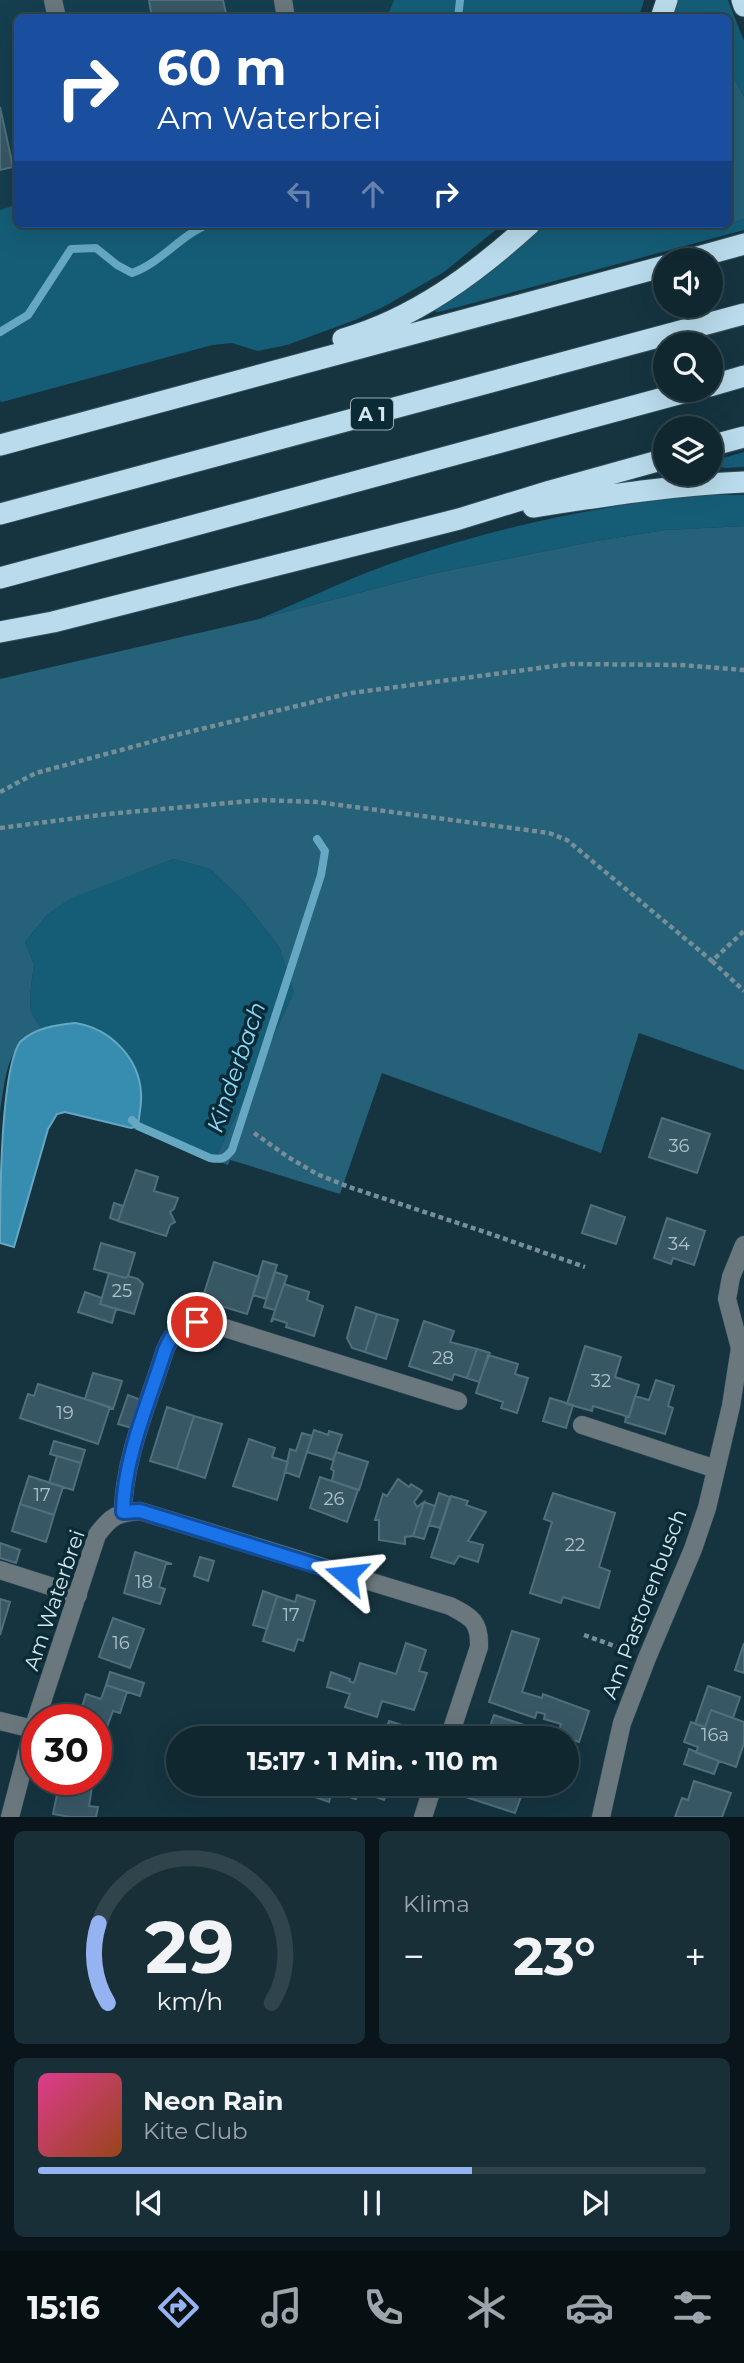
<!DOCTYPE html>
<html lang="de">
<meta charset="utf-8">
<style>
:root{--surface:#102730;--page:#192f38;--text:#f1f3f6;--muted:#9ca5ab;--line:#30444c;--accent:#95b2f1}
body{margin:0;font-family:Montserrat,sans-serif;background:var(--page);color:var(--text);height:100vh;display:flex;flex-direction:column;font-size:26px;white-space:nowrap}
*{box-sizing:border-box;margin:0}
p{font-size:23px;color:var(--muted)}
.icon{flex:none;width:38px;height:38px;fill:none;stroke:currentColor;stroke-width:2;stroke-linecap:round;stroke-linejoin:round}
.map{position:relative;height:1817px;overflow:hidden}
.side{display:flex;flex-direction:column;gap:14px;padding:14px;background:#09151a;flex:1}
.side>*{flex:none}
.banner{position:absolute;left:14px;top:14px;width:718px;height:214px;border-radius:10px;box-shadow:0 7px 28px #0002,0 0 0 2px var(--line);background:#1a4fa0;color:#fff;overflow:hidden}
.controls{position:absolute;left:653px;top:248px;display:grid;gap:14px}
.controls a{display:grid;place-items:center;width:70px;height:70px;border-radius:50%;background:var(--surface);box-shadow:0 7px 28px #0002,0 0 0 2px var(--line);font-size:35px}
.speed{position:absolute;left:21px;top:1704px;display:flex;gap:14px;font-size:35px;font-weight:700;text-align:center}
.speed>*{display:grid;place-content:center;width:91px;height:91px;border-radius:50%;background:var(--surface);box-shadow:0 7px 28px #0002,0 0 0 2px var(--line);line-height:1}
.speed .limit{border:10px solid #d22;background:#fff;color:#111}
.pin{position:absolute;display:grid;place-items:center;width:60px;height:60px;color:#fff;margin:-30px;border:4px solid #fff;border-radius:50%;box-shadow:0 2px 7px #0007}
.me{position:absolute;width:77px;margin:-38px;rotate:287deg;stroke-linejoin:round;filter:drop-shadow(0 0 5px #0008)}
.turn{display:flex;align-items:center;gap:24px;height:147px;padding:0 28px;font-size:32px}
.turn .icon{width:91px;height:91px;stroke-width:2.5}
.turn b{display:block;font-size:49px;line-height:60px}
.lanes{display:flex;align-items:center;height:66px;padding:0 28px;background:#0003;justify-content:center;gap:35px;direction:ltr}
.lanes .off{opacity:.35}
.big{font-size:52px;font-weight:700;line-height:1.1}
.side .widget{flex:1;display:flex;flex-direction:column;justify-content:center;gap:10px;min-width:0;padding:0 24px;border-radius:10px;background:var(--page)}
.side .dial{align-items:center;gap:0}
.dial svg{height:182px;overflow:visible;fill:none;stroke:var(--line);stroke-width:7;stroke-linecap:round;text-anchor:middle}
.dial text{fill:var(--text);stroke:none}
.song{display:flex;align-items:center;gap:21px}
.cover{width:84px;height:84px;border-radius:10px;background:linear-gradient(135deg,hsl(330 70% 55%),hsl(20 70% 35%))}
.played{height:7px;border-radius:4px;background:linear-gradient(90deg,var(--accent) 65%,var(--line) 65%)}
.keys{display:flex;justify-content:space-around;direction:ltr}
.heat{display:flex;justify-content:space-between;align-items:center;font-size:38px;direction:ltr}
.side .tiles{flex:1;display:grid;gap:14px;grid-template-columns:1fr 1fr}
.widget:last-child{grid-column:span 2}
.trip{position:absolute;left:166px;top:1726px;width:413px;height:70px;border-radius:35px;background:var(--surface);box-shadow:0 7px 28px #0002,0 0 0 2px var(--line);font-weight:700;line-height:70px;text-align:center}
.tab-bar{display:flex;height:112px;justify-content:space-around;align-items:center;background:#061013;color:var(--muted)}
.tab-bar .icon{width:49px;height:49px}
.tab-bar .current{color:var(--accent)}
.tab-bar b{font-size:32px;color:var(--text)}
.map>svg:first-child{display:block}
.built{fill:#153e4e}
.green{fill:#155d77}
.forest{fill:#256178}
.water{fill:#378daf;stroke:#66a7c2;stroke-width:2}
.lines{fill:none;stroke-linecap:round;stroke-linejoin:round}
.stream{stroke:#66a7c2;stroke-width:8}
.building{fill:#385765;stroke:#4f6f7d;stroke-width:2}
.minor-casing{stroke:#34505c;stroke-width:19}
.highway-casing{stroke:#34505c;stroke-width:23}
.path{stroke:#768e98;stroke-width:4.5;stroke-dasharray:5 3.5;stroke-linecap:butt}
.minor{stroke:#6a787e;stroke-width:18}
.highway{stroke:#b9dbeb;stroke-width:21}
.route-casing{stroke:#114b97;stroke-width:18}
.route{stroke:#1a73e8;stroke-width:12}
.labels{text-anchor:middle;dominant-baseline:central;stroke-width:7;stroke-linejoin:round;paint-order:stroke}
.number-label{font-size:18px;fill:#adc2cb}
.shield{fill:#0a2a36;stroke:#97adb6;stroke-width:2}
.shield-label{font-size:19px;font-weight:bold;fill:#d4e5ed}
.street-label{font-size:21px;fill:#d4e5ed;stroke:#0a2a36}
.water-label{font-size:23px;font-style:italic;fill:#8bd9fa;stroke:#0a2a36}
</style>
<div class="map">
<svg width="744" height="1817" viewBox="0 0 744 1817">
<rect width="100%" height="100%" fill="#153440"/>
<path class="built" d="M0,0H394L387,18H18L17,204L0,210Z"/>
<path class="green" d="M394,0H644L639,17H387Z
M675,0H728L744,41V97L728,66V18H669Z
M17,204L18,224H503L444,272L385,306L355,320L287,345L258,351L232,343L212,345L2,402L0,401V210Z
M728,217L735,222L744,219V230L443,311L437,312L432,309L539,224H728Z
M744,452V467L724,468L716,465L720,459Z
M702,495H744V526L665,530L595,541L431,574L259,619C308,599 357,574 407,558C502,526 602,505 702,495Z
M173,859L210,869L244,902L279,947L294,992L215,1160L131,1128L138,1126L141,1093L112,1039L99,1029L75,1023L42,1029L31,1014L30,995L34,964L25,942L47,915L69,898Z"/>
<path class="forest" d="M728,66L744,97V219L735,222L728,217Z
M744,526V1070L639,1033L601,1153L382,1073L340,1194L244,1164L230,1160L228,1165L215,1160L294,992L279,947L244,902L210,869L173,859L69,899L47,915L25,942L34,964L30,995L31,1013L42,1029C5,1046 6,1076 0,1112V679L259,619L431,574L595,541L665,530Z"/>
<path class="water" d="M75,1023C109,1028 139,1057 141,1093C142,1104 139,1115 138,1126L131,1128L65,1112L57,1114L48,1129L14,1247L0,1243C0,1200 0,1072 20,1042C35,1028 55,1025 75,1023Z"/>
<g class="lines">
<path class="stream" d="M458,18L460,0
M0,332L28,315L71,249L96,248L117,265L132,273C161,263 180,235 209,224
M132,1120L138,1126L210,1158C221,1160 225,1159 232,1150L321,875L325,851L317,839"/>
</g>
<path class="building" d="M149,0H223L227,18H152Z
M0,107L13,167L0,170Z
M662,1118L710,1134L697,1173L649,1157Z
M136,1170L158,1177L154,1191L178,1198L174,1209L170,1212L175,1222L170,1225L166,1236L118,1221Z
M114,1203L123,1206L118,1221L110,1218Z
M591,1205L625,1217L616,1244L582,1233Z
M667,1218L705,1231L694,1265L673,1258L671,1264L654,1258Z
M101,1243L135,1253L128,1276L125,1278L94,1269Z
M263,1261L277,1265L266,1299L253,1295Z
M214,1262L259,1277L247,1314L202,1300Z
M275,1272L287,1276L275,1310L264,1307Z
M109,1273L125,1278L128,1276L138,1279L143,1284L134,1314L100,1304Z
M284,1284L309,1292L307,1300L323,1306L314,1336L286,1327L287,1323L274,1319L271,1322Z
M85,1292L102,1298L100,1304L116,1309L112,1323L78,1312Z
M356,1307L377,1314L365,1352L352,1348L347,1338Z
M377,1314L398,1320L386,1359L365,1352Z
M424,1321L454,1331L450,1342L477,1349L467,1378L454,1374L452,1380L409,1366Z
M585,1346L621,1357L615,1377L639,1385L629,1417L593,1406L592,1411L567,1404Z
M477,1349L490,1353L479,1382L467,1378Z
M488,1355L518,1364L515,1374L528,1378L517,1413L501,1408L503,1402L476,1393Z
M93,1373L122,1381L113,1409L85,1399Z
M656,1380L674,1386L668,1406L673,1408L665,1434L625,1422L626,1417H629L635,1396L649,1400Z
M38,1384L110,1407L98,1444L20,1418L28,1394L34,1396Z
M128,1395L141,1400L132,1428L118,1424Z
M550,1398L573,1405L566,1428L543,1421Z
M167,1407L194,1416L177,1469L150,1461Z
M194,1416L222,1424L205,1478L177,1469Z
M314,1430L328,1435L329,1431L342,1435L333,1460L307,1452Z
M302,1433L312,1436L299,1477L285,1472L290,1449L296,1451Z
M249,1439L275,1448L272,1457L288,1462L277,1500L233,1486Z
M54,1441L85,1450L81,1463L50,1454Z
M336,1452L368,1462L359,1490L332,1481L334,1471L331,1469Z
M57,1456L81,1463L73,1490L49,1483Z
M29,1476L63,1487L54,1515L20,1504Z
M320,1477L358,1490L347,1522L310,1508Z
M398,1479L409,1487L411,1484L422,1491L414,1502L417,1507L424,1502L413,1536L405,1537V1544L379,1540V1520H375L383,1494L387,1496Z
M439,1493L450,1497L440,1528L429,1525Z
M553,1493L615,1513L599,1567L610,1571L599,1608L563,1597L561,1603L530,1593L552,1522L544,1519Z
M451,1496L468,1501L466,1505L486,1512L468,1541L483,1545L478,1562L459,1556L454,1564L431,1557Z
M424,1502L435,1506L424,1539L413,1536Z
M20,1504L54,1515L46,1542L12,1531Z
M0,1543L20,1550L16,1563L0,1558Z
M135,1552L172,1564H166L159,1587L165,1589L160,1604L124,1593Z
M200,1557L214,1561L208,1581L194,1576Z
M263,1591L277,1596L267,1629L253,1625Z
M297,1595L315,1601L303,1641L298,1639L294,1651L263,1641L277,1596L295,1602Z
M0,1599L10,1602L0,1635Z
M113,1618L144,1629L130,1668L99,1657Z
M512,1631L539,1639L522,1692L542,1698L543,1694L589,1711L579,1742L557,1735L561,1724L544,1719L545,1714L537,1712L535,1718L489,1702Z
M406,1643L426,1650L419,1671L427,1673L414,1710L382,1701L377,1717L345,1707L350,1694L327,1687L331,1672L350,1679L349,1681L354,1683L360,1663L396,1674Z
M744,1643V1673L735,1670Z
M110,1672L144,1683L140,1696L106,1685Z
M106,1685L127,1692L120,1713L113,1711L104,1735L110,1737L104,1755L96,1753V1720H78L86,1694L101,1699Z
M708,1686L740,1697L733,1718L711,1710L705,1727L695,1724Z
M711,1710L744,1722V1743L736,1767L696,1753L698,1747L684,1742L691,1722L705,1727Z
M494,1715L527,1726L524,1738H486Z
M389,1721L414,1729L411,1738H383Z
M689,1749L719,1761L714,1774L684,1764Z
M60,1780H93L89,1806L98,1807L96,1817H70L53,1814Z
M694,1781L731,1793L722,1817H675L682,1798L688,1800Z
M284,1783H313L332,1791L329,1802L283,1786Z
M313,1783H390L384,1800L359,1791L356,1799H355Z
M470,1783H526L515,1813L466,1797Z"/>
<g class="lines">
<g class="minor-casing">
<path id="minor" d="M53,0L57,18
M283,0L286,18
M582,1425L716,1469
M123,1512C124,1457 149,1402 165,1350C174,1328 186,1321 209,1323L458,1401
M0,1570L78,1595
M0,1721L33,1729
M10,1817L33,1729L97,1535C111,1516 117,1513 140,1511L450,1606C471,1617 480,1621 479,1647L449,1738
M423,1817L434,1783
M601,1817L622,1723L647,1658L693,1549L707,1508L731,1406L740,1348L727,1299L731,1277L744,1245"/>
</g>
<g class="highway-casing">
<path id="highway" d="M742,0L744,6
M661,18L667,0
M683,261L744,244
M343,339C414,319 476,273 530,224
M710,386L744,376
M0,445L665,266
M710,446L744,437
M533,507C604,496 673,485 744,482
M0,514L744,314
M0,578L693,390
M0,632L53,622L459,519L550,491L665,459"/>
</g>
<path class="path" d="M0,792L36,773L180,734L351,693L570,664L681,665L744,670
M0,828L108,814L261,800L317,802L549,833L567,840L712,961L744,931
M712,961L744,991
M254,1133L288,1157L317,1174L349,1187L488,1233L585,1267
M584,1635L626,1650"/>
<use href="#minor" class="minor"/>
<use href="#highway" class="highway"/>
</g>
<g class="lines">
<g class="route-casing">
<path id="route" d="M197,1322C179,1326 172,1333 165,1350C149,1402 124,1457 123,1512L140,1511L346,1575"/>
</g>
<use href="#route" class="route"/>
</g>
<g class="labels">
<g class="number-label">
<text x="679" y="1146">36</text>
<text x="679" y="1244">34</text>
<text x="122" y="1291">25</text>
<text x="443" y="1358">28</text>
<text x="601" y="1381">32</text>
<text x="65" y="1413">19</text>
<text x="42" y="1495">17</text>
<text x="334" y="1499">26</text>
<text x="575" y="1545">22</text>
<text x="144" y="1582">18</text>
<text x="291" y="1615">17</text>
<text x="121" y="1643">16</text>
<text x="715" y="1735">16a</text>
</g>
<rect class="shield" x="351" y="398.5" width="42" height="31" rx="5"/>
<g class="shield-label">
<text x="372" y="414">A 1</text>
</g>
<g class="street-label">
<text transform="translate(54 1600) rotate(-71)">Am Waterbrei</text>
<text transform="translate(644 1604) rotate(-69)">Am Pastorenbusch</text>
</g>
<g class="water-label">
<text transform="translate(236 1067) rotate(-71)">Kinderbach</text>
</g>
</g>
</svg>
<div class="controls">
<a><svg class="icon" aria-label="sound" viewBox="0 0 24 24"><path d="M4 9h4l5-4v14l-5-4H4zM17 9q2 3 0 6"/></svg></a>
<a><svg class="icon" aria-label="search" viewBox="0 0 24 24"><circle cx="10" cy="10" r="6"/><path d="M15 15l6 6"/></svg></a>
<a><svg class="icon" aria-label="layers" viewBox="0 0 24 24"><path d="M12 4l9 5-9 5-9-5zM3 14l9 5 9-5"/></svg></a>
</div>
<div class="speed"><div class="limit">30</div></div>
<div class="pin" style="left:197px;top:1322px;background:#d93025"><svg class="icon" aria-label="arrive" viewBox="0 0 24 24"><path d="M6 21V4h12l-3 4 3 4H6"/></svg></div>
<svg class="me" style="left:346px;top:1575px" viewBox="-20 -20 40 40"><path d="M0-17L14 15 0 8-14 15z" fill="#1a73e8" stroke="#fff" stroke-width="4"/></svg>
<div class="trip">15:17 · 1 Min. · 110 m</div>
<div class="banner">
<div class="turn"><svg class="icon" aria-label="right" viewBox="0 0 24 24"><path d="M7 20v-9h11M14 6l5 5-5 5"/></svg><div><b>60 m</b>Am Waterbrei</div></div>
<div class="lanes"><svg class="icon off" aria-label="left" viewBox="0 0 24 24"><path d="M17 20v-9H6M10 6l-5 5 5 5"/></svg><svg class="icon off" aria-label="ahead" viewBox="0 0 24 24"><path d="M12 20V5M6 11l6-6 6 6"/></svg><svg class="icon" aria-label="right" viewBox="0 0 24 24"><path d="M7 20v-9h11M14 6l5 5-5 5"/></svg></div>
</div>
</div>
<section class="side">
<div class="tiles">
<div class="widget dial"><svg viewBox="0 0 100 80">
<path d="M14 69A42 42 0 1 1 86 69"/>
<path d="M14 69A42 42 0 0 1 10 34" stroke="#95b2f1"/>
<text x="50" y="56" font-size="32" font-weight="700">29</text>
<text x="50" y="72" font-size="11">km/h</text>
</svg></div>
<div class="widget"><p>Klima</p>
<div class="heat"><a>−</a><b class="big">23°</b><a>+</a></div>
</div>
<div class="widget">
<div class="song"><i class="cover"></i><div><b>Neon Rain</b><p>Kite Club</p></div></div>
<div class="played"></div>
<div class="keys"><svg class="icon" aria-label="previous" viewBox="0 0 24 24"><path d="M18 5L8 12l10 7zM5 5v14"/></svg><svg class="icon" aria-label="pause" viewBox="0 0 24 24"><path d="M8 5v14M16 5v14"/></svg><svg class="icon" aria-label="next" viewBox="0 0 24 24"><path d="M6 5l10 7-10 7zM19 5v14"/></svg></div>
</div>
</div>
</section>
<nav class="tab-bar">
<b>15:16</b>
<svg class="icon current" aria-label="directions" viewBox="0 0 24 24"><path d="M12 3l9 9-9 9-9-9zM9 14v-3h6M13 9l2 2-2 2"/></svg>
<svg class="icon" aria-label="music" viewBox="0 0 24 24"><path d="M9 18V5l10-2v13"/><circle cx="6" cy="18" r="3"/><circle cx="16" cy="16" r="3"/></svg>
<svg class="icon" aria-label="phone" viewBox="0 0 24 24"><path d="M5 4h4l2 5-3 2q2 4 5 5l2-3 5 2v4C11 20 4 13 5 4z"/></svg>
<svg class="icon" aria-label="climate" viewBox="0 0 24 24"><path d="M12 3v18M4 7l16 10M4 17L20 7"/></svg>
<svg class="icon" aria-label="car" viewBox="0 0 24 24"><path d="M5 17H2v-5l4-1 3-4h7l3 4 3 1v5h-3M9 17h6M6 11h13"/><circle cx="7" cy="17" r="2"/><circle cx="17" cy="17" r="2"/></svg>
<svg class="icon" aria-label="filters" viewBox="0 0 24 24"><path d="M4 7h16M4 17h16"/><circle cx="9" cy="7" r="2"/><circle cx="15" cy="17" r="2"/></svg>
</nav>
